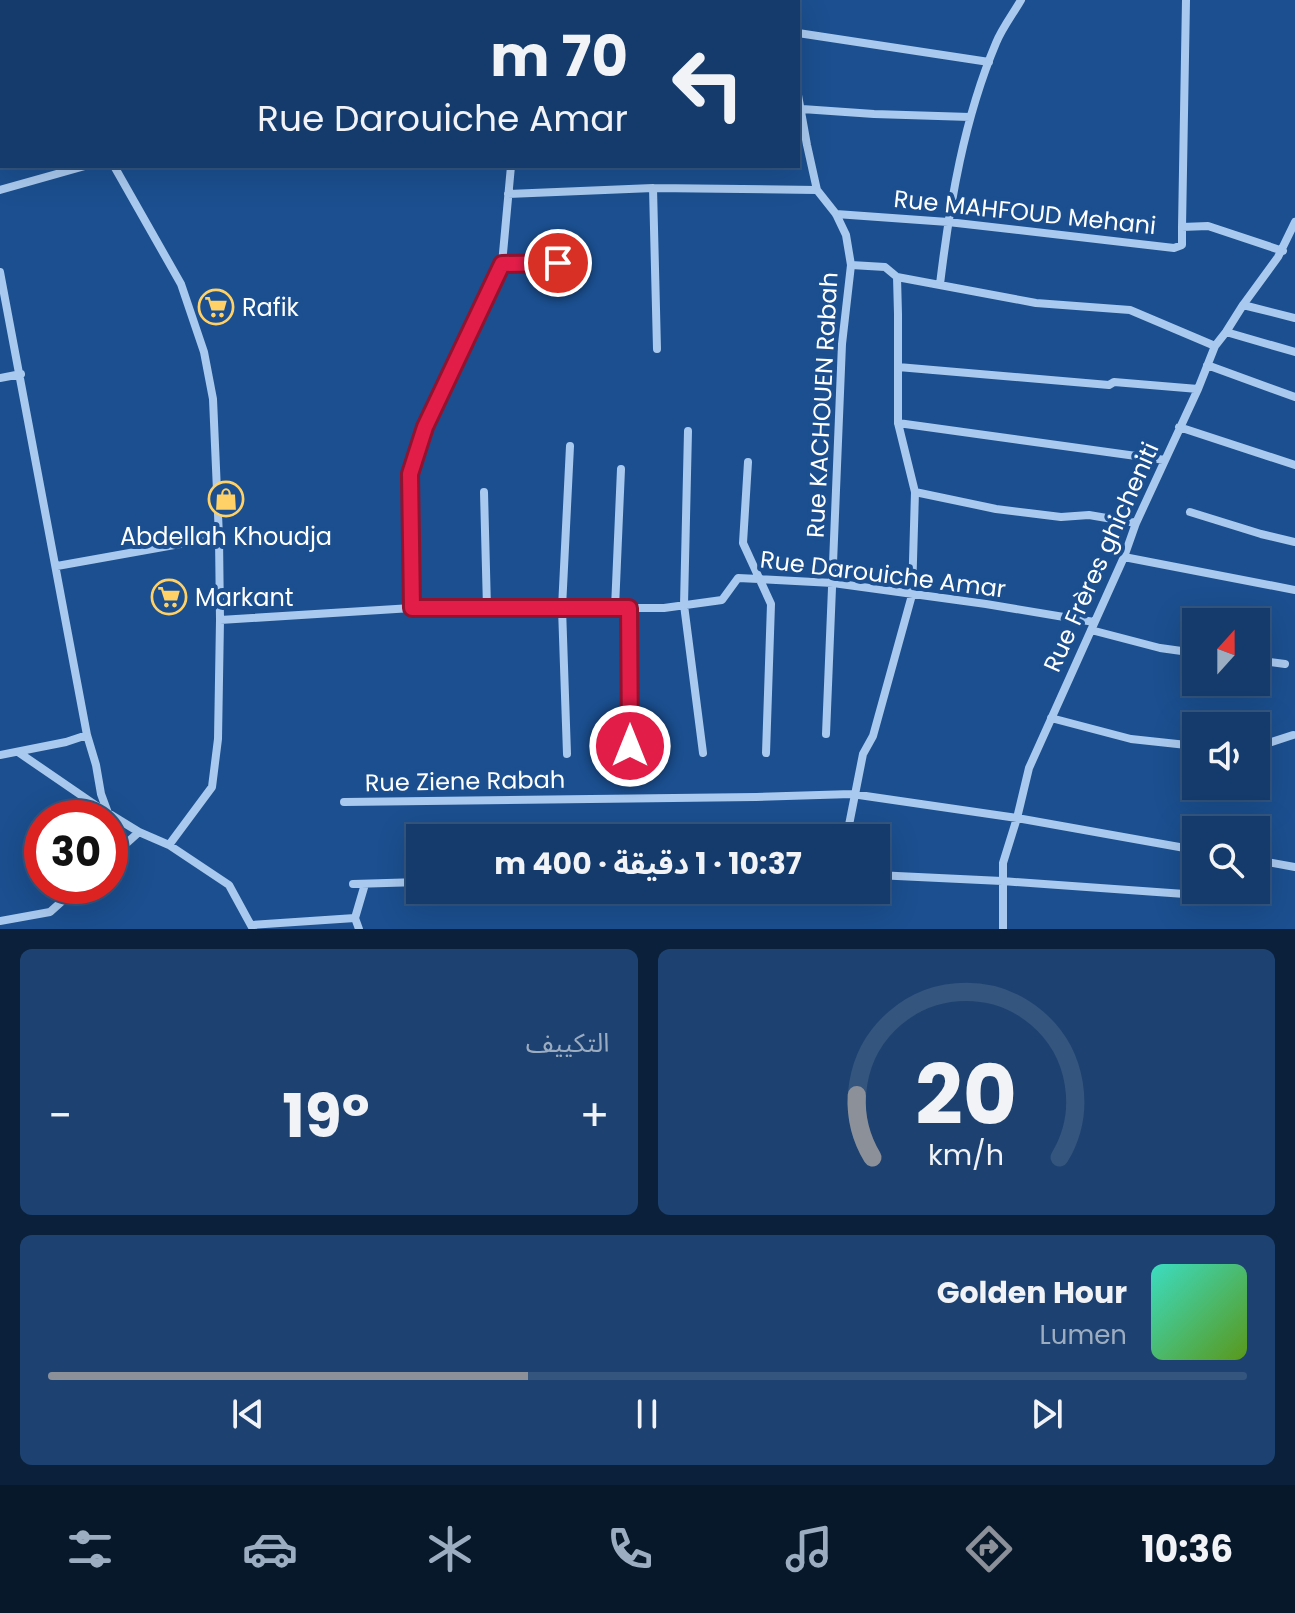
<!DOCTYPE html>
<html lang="ar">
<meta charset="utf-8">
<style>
:root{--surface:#143b6b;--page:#1d4271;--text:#f1f3f6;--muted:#9dadc1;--line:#33557e;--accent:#8c9099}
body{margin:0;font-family:Poppins,"Noto Sans Arabic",sans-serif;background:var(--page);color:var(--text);direction:rtl;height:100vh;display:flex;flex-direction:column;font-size:30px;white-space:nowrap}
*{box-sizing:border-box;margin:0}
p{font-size:26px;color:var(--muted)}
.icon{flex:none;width:44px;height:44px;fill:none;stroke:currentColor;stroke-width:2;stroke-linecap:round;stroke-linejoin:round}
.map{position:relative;height:929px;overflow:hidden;direction:ltr}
.sheet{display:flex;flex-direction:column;gap:20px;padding:20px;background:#0b203b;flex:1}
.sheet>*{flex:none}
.hud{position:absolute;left:0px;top:0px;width:800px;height:168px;box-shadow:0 8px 32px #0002,0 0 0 2px var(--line);direction:rtl;background:#143b6b;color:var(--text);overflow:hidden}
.needle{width:52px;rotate:21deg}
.controls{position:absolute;left:1182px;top:608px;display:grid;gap:16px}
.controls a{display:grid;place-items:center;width:88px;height:88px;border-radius:0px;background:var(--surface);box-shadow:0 8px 32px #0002,0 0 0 2px var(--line);font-size:40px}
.speed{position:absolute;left:24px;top:800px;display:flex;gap:16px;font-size:40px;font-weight:700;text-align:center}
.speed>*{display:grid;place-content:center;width:104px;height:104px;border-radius:50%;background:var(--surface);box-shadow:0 8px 32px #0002,0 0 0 2px var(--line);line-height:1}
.speed .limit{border:12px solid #d22;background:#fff;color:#111}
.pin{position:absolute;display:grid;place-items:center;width:68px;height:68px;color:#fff;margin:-34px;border:4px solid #fff;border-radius:50%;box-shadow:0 2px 8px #0007}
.me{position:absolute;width:88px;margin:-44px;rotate:0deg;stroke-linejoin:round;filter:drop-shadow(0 0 6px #0008)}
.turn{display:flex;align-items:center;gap:28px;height:168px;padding:0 40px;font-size:36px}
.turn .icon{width:104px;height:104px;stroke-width:2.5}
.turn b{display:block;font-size:56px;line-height:68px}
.big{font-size:60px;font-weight:700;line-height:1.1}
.sheet .tile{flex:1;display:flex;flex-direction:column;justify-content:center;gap:12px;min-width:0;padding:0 28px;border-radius:12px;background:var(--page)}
.sheet .dial{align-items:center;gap:0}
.dial svg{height:208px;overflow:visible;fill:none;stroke:var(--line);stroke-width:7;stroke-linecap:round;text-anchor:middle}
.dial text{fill:var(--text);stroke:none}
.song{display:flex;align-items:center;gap:24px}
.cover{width:96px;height:96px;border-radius:12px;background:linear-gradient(135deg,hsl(170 70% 55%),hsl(90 70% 35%))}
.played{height:8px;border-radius:4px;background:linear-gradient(90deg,var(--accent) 40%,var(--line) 40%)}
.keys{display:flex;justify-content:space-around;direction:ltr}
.heat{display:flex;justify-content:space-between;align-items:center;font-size:44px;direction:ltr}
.sheet .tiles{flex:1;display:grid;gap:20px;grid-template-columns:1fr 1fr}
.tile:last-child{grid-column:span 2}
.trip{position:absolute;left:406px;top:824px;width:484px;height:80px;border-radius:0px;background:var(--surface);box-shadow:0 8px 32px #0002,0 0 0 2px var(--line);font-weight:700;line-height:80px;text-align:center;direction:rtl}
.tab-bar{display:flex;height:128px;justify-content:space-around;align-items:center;background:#08182b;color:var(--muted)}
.tab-bar .icon{width:56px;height:56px}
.tab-bar .current{color:var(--accent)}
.tab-bar b{font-size:36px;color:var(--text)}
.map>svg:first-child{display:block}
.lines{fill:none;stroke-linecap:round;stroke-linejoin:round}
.street{stroke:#a9c9ee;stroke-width:8}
.route-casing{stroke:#92132f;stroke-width:20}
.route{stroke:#e11d48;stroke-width:14}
.labels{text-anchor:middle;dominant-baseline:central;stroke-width:8;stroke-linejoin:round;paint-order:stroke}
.street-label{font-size:24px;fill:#fff;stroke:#1b4f8f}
.poi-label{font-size:24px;fill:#fff;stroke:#1b4f8f;text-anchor:start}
</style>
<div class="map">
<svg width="1295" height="929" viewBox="0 0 1295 929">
<rect width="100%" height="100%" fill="#1b4f8f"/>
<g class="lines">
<path class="street" d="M46,0L47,2
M762,0L763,2
M798,33L989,62
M798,95L807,145L817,190L836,214L846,235L851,265L842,344L826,734
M802,109L874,114L970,117
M653,188L657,349
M0,190L85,166
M508,194L653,188L817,190
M836,214L948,222L1174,248L1182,245V227L1208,226L1283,251
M1182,227L1186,0
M502,264L586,263
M851,265L885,267L897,277L1036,303L1130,310L1215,346
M0,272L87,735
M940,284C950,202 964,119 996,43C1002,28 1013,14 1021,0
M1243,305L1295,318
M1226,332L1295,352
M1207,365L1295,397
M898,367L1109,385L1114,382L1198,389
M0,378L21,374
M898,423L1165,460
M1179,427L1295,465
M688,431L684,605L703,753
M748,462L743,543L771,604L766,753
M484,492L487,608
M915,492L996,509L1061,517L1089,515L1136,523
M1190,512L1261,534L1295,542
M1124,557L1295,590
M57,566L219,537
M412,608L410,474L425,427L502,264L511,166
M615,608L621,469
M629,608L630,746
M220,620L412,608H664L722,600L738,578L833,583L986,604L1094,622
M1091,630L1160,648L1196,653
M1256,660L1285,664
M1051,718L1131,739L1196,746
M1256,747L1293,735
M18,752L107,813
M567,754L562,608L570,446
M0,755L66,742L87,735L96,765L101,794L108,813L139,832
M344,802L756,797L852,794L1017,818L1196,850
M844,838L848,830L863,754L873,736L912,595L915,492L898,423V314L897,277
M169,845L229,885L253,929
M110,858L139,832L169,845L212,787L218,739L220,620L219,537L213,399L204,352L181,284L114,166
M1256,860L1295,867
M876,875L1002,881L1227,897
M353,884L420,882
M355,918L365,884
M0,921L50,912L79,886
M251,925L355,918L359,929
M1003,929V863L1017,818L1029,768L1124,557L1136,523L1198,389L1215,346L1226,332L1243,305L1278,257L1295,222"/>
</g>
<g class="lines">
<g class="route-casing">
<path id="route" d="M558,263L502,264L425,427L410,474L412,608H629L630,746"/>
</g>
<use href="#route" class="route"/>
</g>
<defs>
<g id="supermarket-ring" transform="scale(1.8)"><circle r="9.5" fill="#1b4f8f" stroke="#ffd166" stroke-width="1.5"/><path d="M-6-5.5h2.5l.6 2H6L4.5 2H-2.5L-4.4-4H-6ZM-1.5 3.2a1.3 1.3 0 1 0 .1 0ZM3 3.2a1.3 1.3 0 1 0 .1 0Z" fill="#ffd166"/></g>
<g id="shop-ring" transform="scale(1.8)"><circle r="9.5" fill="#1b4f8f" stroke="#ffd166" stroke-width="1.5"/><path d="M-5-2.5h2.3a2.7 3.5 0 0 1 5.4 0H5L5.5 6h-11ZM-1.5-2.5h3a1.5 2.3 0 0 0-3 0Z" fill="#ffd166"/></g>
</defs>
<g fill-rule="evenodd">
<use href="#supermarket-ring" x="216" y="307"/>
<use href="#shop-ring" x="226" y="499"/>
<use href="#supermarket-ring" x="169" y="597"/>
</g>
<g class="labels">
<g class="street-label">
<text transform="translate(1025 212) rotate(6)">Rue MAHFOUD Mehani</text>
<text transform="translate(822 405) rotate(-87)">Rue KACHOUEN Rabah</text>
<text transform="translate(1101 557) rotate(-66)">Rue Frères ghicheniti</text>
<text transform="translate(883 574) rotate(7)">Rue Darouiche Amar</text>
<text transform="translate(465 781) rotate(-1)">Rue Ziene Rabah</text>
</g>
<g class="poi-label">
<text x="242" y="307">Rafik</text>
<text x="226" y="536" text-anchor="middle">Abdellah Khoudja</text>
<text x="195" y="597">Markant</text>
</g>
</g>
</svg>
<div class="controls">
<a><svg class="needle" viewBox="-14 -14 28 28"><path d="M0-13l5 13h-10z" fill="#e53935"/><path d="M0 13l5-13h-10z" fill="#9dadc1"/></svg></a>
<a><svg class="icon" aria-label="sound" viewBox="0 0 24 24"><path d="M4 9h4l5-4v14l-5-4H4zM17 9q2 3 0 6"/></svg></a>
<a><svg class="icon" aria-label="search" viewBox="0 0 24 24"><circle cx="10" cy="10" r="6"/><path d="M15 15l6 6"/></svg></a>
</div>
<div class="speed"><div class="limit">30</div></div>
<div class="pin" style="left:558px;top:263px;background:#d93025"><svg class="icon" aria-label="arrive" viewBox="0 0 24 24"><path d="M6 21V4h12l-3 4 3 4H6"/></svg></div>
<svg class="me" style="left:630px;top:746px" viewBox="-20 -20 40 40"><circle r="17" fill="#e11d48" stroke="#fff" stroke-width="3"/><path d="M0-11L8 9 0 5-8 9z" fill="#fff"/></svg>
<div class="trip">10:37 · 1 دقيقة · 400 m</div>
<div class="hud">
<div class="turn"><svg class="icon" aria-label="left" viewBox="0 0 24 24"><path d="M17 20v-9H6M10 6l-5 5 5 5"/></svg><div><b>70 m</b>Rue Darouiche Amar</div></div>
</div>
</div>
<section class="sheet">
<div class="tiles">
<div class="tile dial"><svg viewBox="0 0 100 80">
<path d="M14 69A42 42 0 1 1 86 69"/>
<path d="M14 69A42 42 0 0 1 8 45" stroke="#8c9099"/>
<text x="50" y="56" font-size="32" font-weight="700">20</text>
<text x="50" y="72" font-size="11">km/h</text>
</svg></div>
<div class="tile"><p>التكييف</p>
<div class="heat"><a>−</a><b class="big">19°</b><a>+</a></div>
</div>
<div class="tile">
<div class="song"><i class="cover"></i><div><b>Golden Hour</b><p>Lumen</p></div></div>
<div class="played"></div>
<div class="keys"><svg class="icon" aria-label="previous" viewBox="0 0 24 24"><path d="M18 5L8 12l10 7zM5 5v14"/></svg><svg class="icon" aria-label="pause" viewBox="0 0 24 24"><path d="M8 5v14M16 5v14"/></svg><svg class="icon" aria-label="next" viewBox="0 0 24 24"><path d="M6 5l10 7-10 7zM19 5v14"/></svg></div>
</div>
</div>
</section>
<nav class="tab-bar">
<b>10:36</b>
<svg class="icon current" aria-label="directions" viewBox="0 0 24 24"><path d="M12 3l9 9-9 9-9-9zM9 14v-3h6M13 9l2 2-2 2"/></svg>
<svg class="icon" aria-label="music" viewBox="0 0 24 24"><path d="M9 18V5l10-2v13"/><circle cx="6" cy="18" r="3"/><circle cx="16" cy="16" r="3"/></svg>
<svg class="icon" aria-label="phone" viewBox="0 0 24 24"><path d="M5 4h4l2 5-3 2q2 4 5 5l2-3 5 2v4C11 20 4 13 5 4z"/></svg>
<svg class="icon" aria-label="climate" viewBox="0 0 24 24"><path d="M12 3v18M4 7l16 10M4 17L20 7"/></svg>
<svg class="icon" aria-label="car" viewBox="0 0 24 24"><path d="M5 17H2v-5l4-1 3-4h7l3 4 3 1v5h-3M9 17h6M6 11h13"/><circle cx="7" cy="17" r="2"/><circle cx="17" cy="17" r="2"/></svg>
<svg class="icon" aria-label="filters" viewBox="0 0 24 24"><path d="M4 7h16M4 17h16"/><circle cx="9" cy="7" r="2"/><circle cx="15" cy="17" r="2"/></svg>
</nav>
